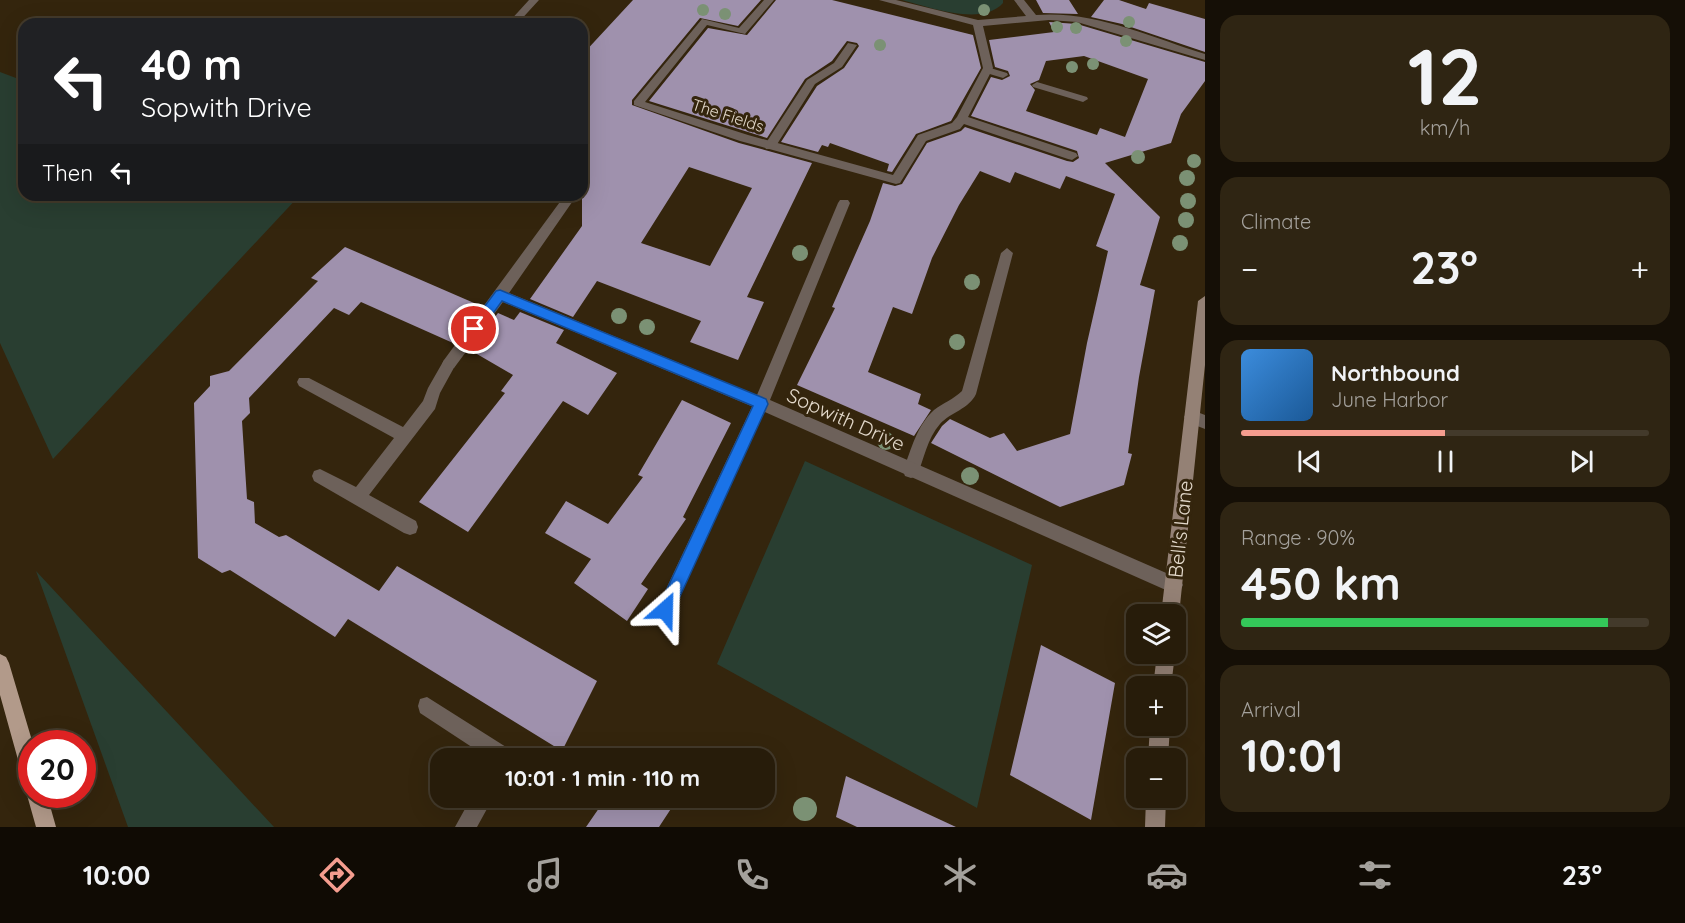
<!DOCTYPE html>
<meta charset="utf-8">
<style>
:root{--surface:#271c0a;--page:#2f2513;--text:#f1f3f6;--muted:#a4a19c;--line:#433a2b;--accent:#f59d8f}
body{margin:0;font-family:Quicksand,sans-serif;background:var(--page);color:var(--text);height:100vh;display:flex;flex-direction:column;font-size:22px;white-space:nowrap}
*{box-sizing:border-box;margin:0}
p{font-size:20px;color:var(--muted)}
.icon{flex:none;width:33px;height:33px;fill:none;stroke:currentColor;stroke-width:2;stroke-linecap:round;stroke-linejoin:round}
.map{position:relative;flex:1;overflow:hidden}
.details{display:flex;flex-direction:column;gap:15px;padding:15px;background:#150f06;width:480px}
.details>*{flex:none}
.guide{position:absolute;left:18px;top:18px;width:570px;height:183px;border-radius:18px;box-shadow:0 6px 24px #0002,0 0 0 2px var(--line);background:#202124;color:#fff;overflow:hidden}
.controls{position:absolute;left:1126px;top:604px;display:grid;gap:12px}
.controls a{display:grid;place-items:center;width:60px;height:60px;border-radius:12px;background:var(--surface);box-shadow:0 6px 24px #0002,0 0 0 2px var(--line);font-size:30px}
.speed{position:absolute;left:18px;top:730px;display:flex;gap:12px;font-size:30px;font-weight:700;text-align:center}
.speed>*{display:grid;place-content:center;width:78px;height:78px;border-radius:50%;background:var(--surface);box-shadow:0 6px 24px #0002,0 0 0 2px var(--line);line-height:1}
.speed .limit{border:9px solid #d22;background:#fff;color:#111}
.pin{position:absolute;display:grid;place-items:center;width:51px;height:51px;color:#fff;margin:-26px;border:3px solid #fff;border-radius:50%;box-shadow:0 2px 6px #0007}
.me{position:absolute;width:66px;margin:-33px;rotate:25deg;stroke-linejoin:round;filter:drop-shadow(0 0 4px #0008)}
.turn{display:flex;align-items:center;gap:21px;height:126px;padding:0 24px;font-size:27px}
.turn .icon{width:78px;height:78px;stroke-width:2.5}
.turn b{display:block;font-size:42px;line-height:51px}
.then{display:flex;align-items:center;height:57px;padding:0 24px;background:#0003;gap:12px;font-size:22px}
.big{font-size:45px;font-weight:800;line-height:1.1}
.details .tile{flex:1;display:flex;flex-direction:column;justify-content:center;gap:9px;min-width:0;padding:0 21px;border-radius:18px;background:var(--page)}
.details .dial{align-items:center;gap:0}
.dial b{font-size:78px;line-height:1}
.song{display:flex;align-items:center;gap:18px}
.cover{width:72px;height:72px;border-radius:9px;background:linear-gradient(135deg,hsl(210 70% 55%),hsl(210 70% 35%))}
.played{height:6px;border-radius:3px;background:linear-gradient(90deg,var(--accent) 50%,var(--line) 50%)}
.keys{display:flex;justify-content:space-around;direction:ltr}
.heat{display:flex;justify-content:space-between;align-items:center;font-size:33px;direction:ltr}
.charge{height:9px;border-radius:4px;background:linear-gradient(90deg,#34c759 90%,var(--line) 0)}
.trip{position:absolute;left:430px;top:748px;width:345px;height:60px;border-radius:18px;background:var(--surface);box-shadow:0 6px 24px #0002,0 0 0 2px var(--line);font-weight:800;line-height:60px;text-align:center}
.menu{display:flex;height:96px;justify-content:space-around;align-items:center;background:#100b04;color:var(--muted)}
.menu .icon{width:42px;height:42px}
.menu .on{color:var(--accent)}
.menu b{font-size:27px;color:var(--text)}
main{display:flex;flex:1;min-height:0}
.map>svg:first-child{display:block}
.green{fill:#293e31}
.building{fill:#9f91ad;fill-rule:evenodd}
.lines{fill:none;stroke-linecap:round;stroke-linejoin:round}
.lane{fill:#6d615a;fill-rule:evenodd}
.street{fill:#6d615a;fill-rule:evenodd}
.secondary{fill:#948175;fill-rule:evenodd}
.primary{fill:#b29a8a;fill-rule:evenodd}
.tree{fill:#7b9174}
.route{fill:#1a73e8;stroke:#114b97;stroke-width:1.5}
.labels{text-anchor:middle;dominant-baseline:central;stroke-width:6;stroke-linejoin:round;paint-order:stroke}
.far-street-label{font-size:16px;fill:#e3d9cb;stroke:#34250d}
.street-label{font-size:20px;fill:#e3d9cb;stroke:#34250d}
</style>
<main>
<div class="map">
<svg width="1205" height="827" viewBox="0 0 1205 827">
<rect width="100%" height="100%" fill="#34250d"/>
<path class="green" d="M902,0H1003V3C982,27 929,7 902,0Z
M0,72L24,81V195H300L53,459L0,343Z
M805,461L1032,565L977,808L717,664Z
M36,571L274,827H128Z"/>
<path class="building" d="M633,0H761L738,26L700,18L632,100V105L739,143L812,163L747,297L764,302L738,360L690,342L701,321L597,281L573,317L530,299L582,226V55ZM689,167L752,188L710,266L641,243Z
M776,0H832L973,35L981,68L951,121L916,134L892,172L887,171L889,164L830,143L828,147L822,145L818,152L781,142L817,86L844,68L859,46L857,43L847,41L832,61L805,79L767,138L649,101L708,28L747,35Z
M1036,0H1069L1078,14L1043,13Z
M1104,0H1119L1146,9L1149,3L1205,19V52L1122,24L1091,17Z
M1049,22L1077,24L1205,62V81L1181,114L1171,143L1105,163L1160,217L1140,285L1155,290L1139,377L1128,453L1132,454L1124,485L1060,507L931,443L942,426L950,419L990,438L1004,433L1017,451L1070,434L1087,343L1108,251L1096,246L1115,194L1066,176L1060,189L1015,172L1010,183L980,171L959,205L932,258L912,314L893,307L868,372L921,394L918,404L931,410L914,436L797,385L835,308L832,307L870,221L883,183L895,186L902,184L927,143L961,131L965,127L1067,161L1073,162L1079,158L1077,151L971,116L991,77L1002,80L1010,76L1008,71L995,67L989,40L1054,32ZM1084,56L1148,79L1125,137L1100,128L1097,135L1026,111L1035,90L1030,84L1039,80L1046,61Z
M345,247L481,306L453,343L361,302L349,315L334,308L249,398L250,413L242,421L247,499L254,502L255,523L279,537L286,535L379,591L397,566L597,681L562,751L348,619L335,637L230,570L222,573L198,558L194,403L210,386V376L229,371L318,281L311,278Z
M520,312L564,330L556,343L617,373L588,415L563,401L468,532L419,502L505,393L501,391L513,375L470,350L498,313L514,320Z
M682,400L731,423L683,517L686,519L641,584L648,589L627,621L574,583L591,559L545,533L566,501L608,524L643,477L638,475Z
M1041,645L1115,683L1091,820L1010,775Z
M846,776L956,827H857L836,817Z
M606,798H678L659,827H586Z"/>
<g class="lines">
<path class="lane" d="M848,43L857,45L842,67L815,84L774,149H766L764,146L807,80L834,63Z
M987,67L1007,73L1008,75L1003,78L983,72V68Z
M1037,82L1087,97L1088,99L1083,102L1033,87L1032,85Z
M1007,248L1013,253L976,394C969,409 951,412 940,424C927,439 924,459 917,476L911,478L905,476L903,471C911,450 917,425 934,410C943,403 954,399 962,391L1001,253Z
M449,358L454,360L456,364L440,393L435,409L369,495L416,521L418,527L416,533L410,535L404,533L314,481L312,476L314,471L320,469L356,487L394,438L299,386L297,382L299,378H309L403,427L423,401L428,388L444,360Z
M761,397L766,398L768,403L671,616L665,619L659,616L656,610L659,604L756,398Z
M1192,410L1205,415V429L1187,422L1184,417L1187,412Z"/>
<path class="street" d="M529,0H539L517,24H507Z
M764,0H774L745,34L707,25L645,102L748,135L893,175L918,135L952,123L957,117L983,68L973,25L879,0H896L978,20L1026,16L1014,0H1024L1036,15C1093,10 1151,37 1205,54V60L1077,22L1049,20L983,26L993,68L968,117L1076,153L1078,156L1072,160L1068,159L964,124L960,129L926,141L900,183L896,184L740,141L634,105V101L702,19L739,28Z
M565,195H577L509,293L757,395L838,203L840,200H848L850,203L770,400L1180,579L1183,585L1180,591L1174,594L1168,591L756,408L503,302L454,368H444L442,364L444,360Z
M427,697L514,752L517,759H490L420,713L418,706L420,699Z
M471,798H493L477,827H455Z"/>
<path class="secondary" d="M1205,296V365L1179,615L1176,621V615H1161L1198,301Z
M1157,654H1175L1171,687H1153Z
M1150,726H1170L1168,759H1148Z
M1146,798H1166L1165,827H1145Z"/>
<path class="primary" d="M0,654L6,657L9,663L33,744L32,784L25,781L22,774L0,695Z
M32,787V795H47L56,827H36L27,795Z"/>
</g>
<g class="tree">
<circle cx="703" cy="10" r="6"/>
<circle cx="984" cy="10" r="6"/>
<circle cx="725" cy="14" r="6"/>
<circle cx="1129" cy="22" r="6"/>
<circle cx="1057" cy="27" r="6"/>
<circle cx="1076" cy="28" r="6"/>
<circle cx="1126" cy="41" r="6"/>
<circle cx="880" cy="45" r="6"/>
<circle cx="1093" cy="64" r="6"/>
<circle cx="1072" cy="67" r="6"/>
<circle cx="1138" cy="157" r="7"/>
<circle cx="1194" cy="161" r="7"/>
<circle cx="1187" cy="178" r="8"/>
<circle cx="1188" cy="201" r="8"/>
<circle cx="1186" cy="220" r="8"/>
<circle cx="1180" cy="243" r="8"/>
<circle cx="800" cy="253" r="8"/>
<circle cx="972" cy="282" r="8"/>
<circle cx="619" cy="316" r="8"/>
<circle cx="647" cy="327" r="8"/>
<circle cx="957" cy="342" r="8"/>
<circle cx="886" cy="441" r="9"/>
<circle cx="970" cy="476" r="9"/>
<circle cx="805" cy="809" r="12"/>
</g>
<path class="route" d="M500,290L766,399L768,404L671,616L665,619L659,616L657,610L753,406L502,301L479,333H470L468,329L470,326L496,291Z"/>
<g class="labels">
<g class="far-street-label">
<text transform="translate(728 115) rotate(18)">The Fields</text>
</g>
<g class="street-label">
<text transform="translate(846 419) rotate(24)">Sopwith Drive</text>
<text transform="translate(1180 529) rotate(-84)">Bell's Lane</text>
</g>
</g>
</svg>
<div class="controls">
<a><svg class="icon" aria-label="layers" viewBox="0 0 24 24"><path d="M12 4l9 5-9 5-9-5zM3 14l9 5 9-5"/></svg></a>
<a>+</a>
<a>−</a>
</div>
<div class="speed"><div class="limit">20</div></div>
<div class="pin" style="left:474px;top:329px;background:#d93025"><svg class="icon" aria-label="arrive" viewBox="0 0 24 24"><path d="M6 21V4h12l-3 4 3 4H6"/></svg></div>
<svg class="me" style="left:665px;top:610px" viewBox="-20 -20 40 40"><path d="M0-17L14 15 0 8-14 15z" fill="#1a73e8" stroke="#fff" stroke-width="4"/></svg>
<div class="trip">10:01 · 1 min · 110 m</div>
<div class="guide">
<div class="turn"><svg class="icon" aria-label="left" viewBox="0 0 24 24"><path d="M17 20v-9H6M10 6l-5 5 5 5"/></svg><div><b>40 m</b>Sopwith Drive</div></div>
<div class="then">Then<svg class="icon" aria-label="left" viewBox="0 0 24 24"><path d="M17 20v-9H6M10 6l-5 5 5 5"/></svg></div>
</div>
</div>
<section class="details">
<div class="tile dial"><b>12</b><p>km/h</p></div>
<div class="tile"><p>Climate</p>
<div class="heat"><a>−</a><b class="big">23°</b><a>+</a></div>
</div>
<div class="tile">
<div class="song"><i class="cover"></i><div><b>Northbound</b><p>June Harbor</p></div></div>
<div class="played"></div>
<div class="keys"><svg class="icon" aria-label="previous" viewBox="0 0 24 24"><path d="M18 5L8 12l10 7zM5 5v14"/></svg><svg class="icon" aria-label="pause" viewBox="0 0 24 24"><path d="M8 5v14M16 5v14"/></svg><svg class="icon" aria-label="next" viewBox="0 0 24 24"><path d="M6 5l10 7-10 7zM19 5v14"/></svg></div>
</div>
<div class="tile"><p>Range · 90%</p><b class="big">450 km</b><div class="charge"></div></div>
<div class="tile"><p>Arrival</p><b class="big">10:01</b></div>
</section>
</main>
<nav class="menu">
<b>10:00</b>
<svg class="icon on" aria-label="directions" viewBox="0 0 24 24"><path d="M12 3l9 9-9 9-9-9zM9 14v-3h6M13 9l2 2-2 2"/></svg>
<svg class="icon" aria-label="music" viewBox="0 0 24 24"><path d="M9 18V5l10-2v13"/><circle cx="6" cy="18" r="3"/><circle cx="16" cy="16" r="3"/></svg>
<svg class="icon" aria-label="phone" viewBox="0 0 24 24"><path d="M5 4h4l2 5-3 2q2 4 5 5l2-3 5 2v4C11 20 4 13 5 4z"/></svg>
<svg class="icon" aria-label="climate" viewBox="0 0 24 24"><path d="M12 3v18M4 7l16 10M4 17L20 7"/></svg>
<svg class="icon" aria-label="car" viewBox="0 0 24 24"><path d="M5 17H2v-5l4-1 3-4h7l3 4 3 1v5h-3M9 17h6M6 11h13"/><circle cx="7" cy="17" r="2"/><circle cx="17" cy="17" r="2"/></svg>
<svg class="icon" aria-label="filters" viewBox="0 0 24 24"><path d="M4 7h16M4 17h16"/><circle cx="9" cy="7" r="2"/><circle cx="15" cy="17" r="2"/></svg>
<b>23°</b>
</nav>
